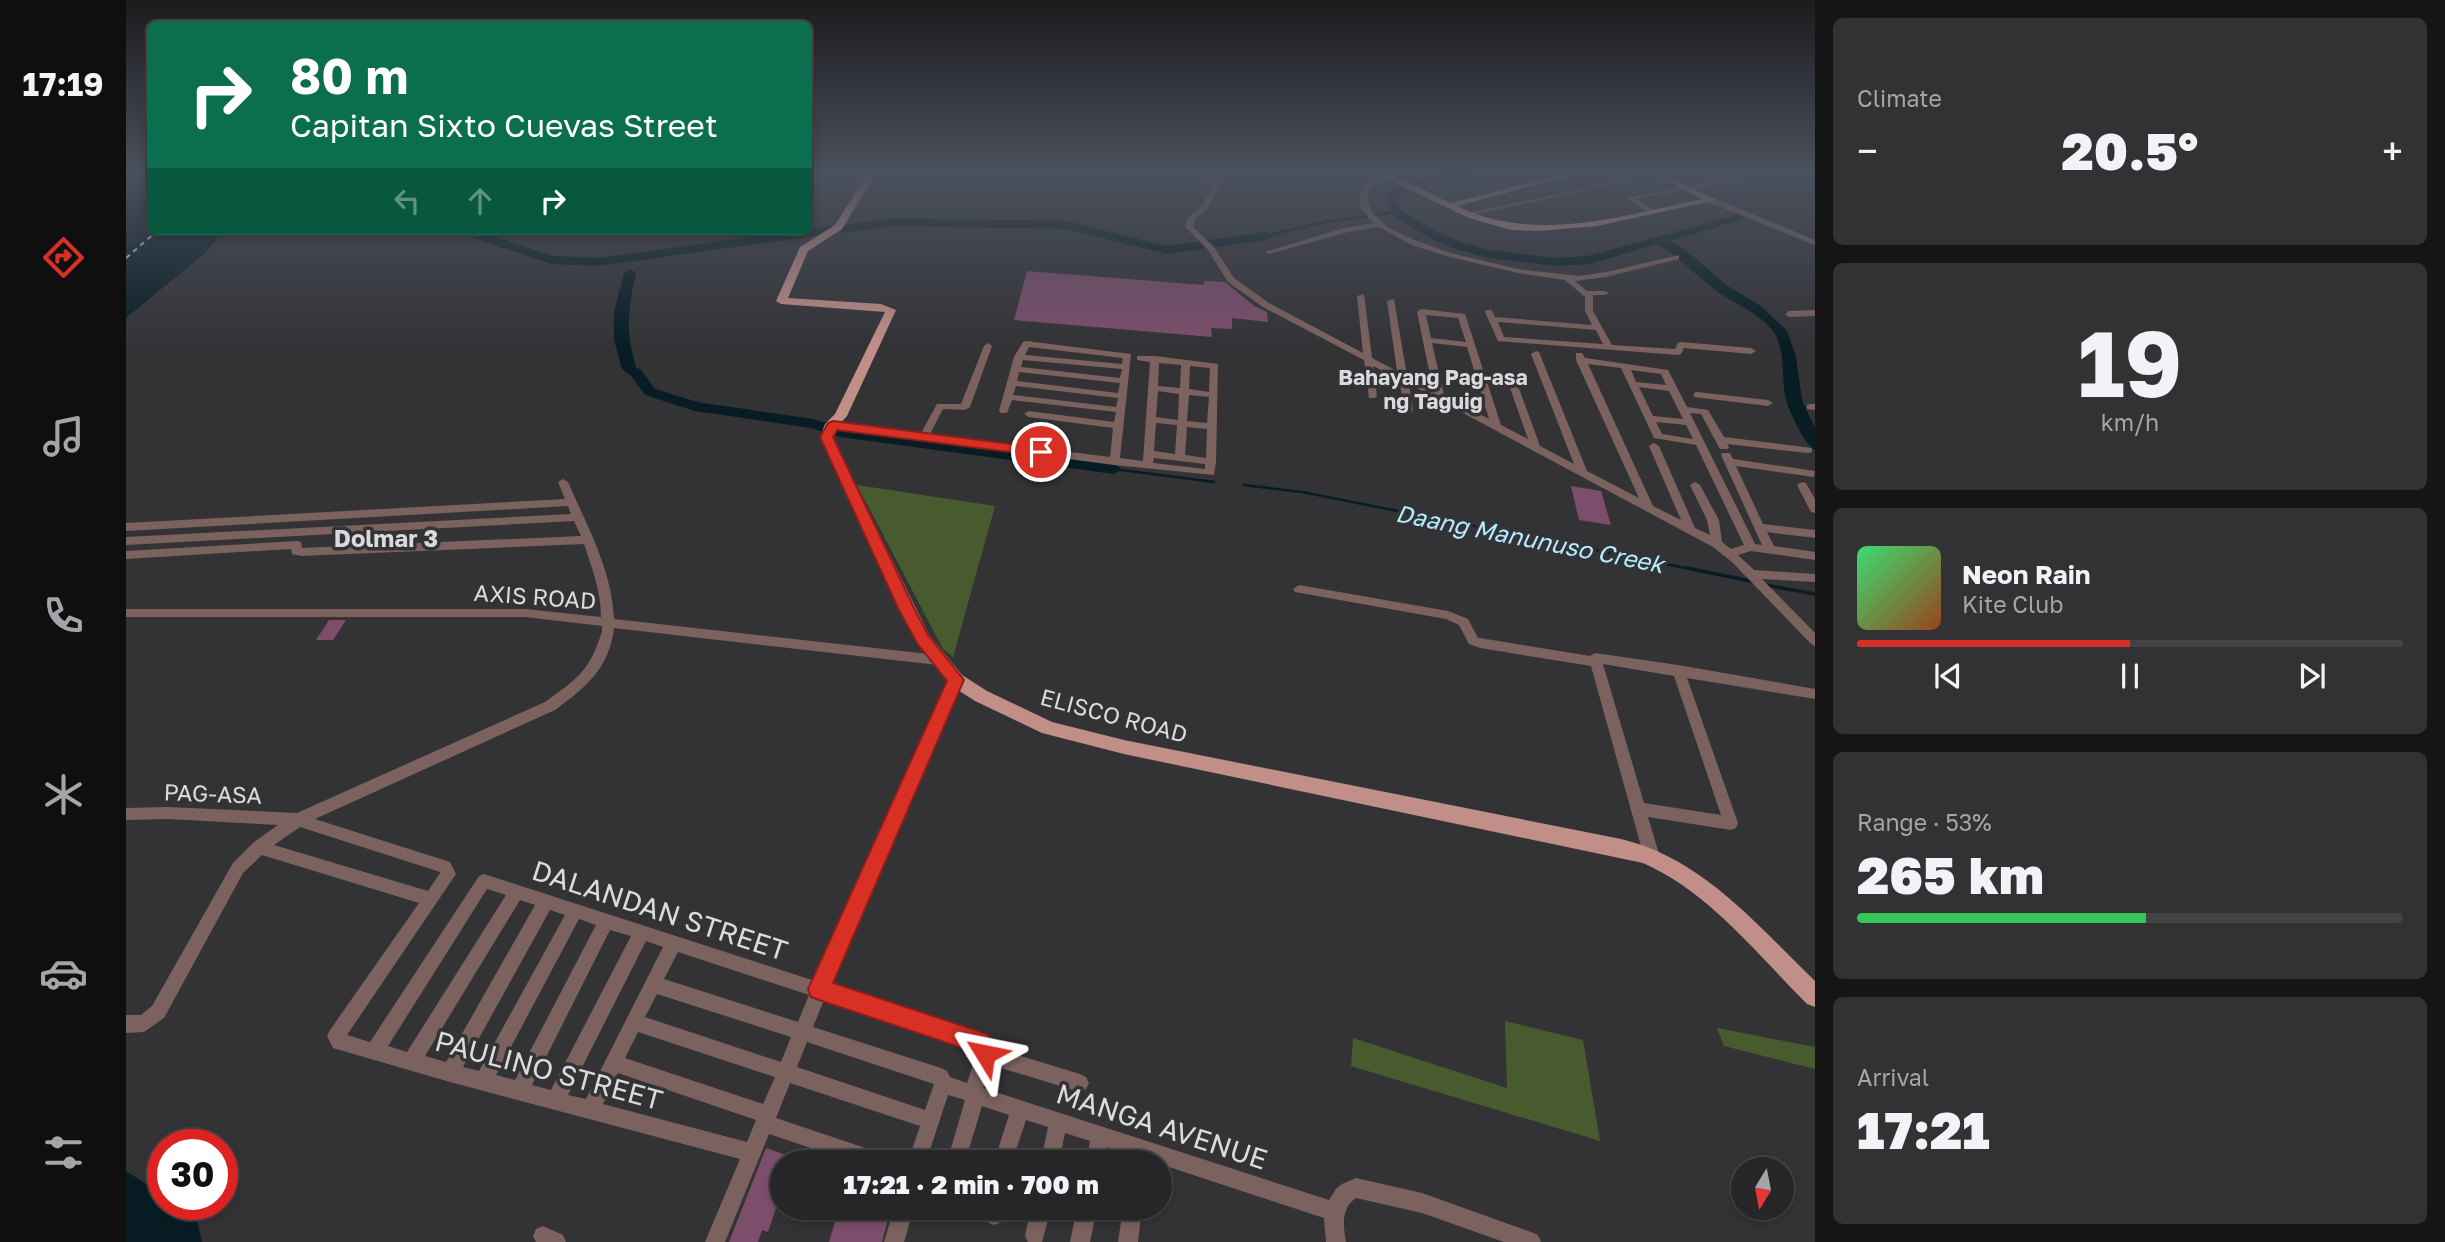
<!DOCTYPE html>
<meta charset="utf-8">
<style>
:root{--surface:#262628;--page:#323234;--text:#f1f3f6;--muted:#a4a5a8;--line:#424345;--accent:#d93025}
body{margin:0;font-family:"Golos Text",sans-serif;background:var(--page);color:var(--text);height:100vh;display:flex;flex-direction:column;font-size:26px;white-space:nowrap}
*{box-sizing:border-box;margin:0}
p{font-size:23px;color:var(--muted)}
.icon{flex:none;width:38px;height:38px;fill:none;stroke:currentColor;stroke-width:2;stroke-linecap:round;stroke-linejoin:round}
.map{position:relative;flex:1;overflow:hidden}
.drawer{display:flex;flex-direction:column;gap:18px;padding:18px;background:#151516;width:630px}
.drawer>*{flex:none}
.guide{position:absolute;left:21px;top:21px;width:665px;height:214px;border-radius:10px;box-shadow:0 4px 10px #0003,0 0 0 2px var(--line);background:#0b6e4f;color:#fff;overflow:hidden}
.needle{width:46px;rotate:190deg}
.controls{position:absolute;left:1605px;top:1157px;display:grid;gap:14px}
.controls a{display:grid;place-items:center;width:63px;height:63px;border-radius:50%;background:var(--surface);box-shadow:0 4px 10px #0003,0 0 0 2px var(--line);font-size:35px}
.speed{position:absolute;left:21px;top:1129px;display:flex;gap:14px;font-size:35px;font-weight:700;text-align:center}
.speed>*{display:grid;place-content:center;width:91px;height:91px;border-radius:50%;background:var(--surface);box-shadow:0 4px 10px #0003,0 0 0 2px var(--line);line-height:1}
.speed .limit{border:10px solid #d22;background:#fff;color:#111}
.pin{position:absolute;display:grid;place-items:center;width:60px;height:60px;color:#fff;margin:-30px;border:4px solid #fff;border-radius:50%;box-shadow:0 2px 7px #0007}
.me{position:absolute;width:77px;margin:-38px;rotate:305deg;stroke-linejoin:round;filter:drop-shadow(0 0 5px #0008)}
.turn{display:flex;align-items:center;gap:24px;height:147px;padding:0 28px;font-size:32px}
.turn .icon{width:91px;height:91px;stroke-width:2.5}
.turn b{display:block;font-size:49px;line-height:60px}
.lanes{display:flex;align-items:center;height:66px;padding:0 28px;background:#0003;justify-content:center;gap:35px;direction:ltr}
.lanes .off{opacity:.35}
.big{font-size:52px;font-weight:800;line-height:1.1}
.drawer .card{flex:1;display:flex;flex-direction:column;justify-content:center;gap:10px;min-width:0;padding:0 24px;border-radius:10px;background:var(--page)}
.drawer .dial{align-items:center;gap:0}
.dial b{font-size:91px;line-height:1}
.song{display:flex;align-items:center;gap:21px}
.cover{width:84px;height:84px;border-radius:10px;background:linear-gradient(135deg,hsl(140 70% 55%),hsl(20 70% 35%))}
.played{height:7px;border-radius:4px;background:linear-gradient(90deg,var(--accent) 50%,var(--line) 50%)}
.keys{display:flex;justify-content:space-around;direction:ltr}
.heat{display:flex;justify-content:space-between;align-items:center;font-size:38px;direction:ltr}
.charge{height:10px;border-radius:5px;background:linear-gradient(90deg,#34c759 53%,var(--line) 0)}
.trip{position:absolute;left:644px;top:1150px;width:402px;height:70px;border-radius:35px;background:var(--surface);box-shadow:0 4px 10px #0003,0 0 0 2px var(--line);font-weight:800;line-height:70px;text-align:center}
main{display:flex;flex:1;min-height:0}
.dock{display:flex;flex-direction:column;width:126px;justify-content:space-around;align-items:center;background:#0f0f10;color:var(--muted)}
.dock .icon{width:49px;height:49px}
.dock .active{color:var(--accent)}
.dock b{font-size:32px;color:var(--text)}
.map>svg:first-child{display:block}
.green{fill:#485b2f}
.water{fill:#071d23}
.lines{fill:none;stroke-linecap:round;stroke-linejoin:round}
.stream-far1{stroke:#071d23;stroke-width:2.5}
.stream{stroke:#071d23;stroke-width:3.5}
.river{fill:#071d23;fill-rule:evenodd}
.ferry{stroke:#b4ecff;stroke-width:2;stroke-dasharray:5 4.5;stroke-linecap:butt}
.building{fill:#7d4e6b}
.minor{fill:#7c625f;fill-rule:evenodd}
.major{fill:#c28f88;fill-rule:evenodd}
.route{fill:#d93025;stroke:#8d1f18;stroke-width:2}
.labels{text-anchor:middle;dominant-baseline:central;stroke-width:7;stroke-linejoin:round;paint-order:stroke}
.far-neighbourhood-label{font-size:21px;font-weight:bold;fill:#dbdbdf;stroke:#333336}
.street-label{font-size:23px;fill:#dadbdd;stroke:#333336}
.neighbourhood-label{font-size:24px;font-weight:bold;fill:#dbdbdf;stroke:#333336}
.water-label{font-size:24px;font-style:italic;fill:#b4ecff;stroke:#333336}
.near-street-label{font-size:28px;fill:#dadbdd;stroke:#333336}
</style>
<main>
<nav class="dock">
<b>17:19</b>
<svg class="icon active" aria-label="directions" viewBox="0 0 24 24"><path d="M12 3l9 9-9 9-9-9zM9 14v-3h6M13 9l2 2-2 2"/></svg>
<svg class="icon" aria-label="music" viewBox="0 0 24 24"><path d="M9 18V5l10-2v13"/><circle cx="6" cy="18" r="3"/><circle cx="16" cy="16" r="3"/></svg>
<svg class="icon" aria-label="phone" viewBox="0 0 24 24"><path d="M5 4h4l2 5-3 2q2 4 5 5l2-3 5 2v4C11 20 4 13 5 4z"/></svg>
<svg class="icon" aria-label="climate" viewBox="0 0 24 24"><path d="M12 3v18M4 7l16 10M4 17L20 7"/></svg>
<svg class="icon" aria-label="car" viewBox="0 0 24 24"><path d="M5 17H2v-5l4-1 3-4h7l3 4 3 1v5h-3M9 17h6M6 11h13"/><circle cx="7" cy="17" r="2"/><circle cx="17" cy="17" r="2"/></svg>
<svg class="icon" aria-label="filters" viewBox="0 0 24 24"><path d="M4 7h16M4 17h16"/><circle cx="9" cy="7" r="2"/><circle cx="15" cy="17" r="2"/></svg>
</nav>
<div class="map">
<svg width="1689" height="1242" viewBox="0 0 1689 1242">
<rect width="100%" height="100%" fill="#333336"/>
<path class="green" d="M731,485L869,506L827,657L817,649Z
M1379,1021L1457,1040L1474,1141L1225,1066L1227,1038L1381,1088Z
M1591,1028L1689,1047V1069L1598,1046Z"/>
<path class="water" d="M0,173H24V231H98L78,254L0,318Z
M0,1171L37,1195V1204H50L70,1217L76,1242H0Z"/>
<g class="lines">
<path class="stream-far1" d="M1140,236L1193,223L1269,212
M988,469L1088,482
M1118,485L1176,492L1570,570"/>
<path class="stream" d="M1561,568L1629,582
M1639,585L1689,594"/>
<path class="river" d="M1320,173H1355L1350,176C1322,179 1294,179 1271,197L1274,210L1315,234L1338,243L1363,250L1429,258L1462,256L1607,216L1616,211H1624V215L1615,220L1543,241L1558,249L1603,287L1635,306L1661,331L1670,357L1676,400L1689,428V450C1680,447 1663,411 1660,400C1655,380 1660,356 1650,336C1639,316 1613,306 1595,294C1572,278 1555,258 1531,244L1464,264L1429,266L1362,258L1330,249L1307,240L1265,214L1261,194L1280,182Z
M767,218L941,221L1041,246L1140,232L1146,236L1140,240L1041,254L941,229L767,226L718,233L712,229L718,225Z
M706,226L712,230L710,233L472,266L426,264L325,231L354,232L427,256L472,258Z
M504,269L510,273C502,310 499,329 510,367L516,371L529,389L571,402L687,419L715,427L988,464L996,469L988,474L714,437L685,428L569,411L519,395L506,377L496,369L488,340V312L498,273Z"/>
<path class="ferry" d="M0,258L31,231"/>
</g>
<path class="building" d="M1055,173H1093L1085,183L1055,177Z
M901,271L1078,285V281L1099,282L1128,306L1141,312L1142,322L1106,318V329L1085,328L1086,337L888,320Z
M1445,486L1475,491L1485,525L1453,520Z
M203,620H220L207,640H190Z
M640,1148L679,1162H656V1191L642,1232L636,1230L632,1242H603Z
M713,1208H765L756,1242H703Z"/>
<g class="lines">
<path class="minor" d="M1096,173H1102L1082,208L1069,219L1067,227L1088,247L1108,278L1143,303L1237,353L1231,296L1238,294L1246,358L1271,371L1261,301L1268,299L1281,376L1307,390L1291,312L1295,309L1339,314L1375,425L1402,439L1384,388L1389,385L1392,386L1414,446L1448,464L1405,354L1410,351L1413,352L1461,471L1513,498L1450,360V353H1456L1459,358L1542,370L1561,407L1582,410L1598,437L1686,448V452L1682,453L1601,444L1603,447L1602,449H1594L1575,414L1564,413L1629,544L1636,545L1595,455L1596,453H1604L1607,459L1689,471L1688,477L1610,466L1637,524L1689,530V538L1641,532L1648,546L1689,552V560L1625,551L1612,555L1628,570L1689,574V582L1636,579L1689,633V646L1685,644L1606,562L1587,547L1283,384L1287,410L1285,412H1279L1273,379L1247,366L1251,396L1249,398H1243L1238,360L1137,307L1102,282L1082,250L1059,227L1062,218L1076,205ZM1300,315L1332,318L1340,342L1305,338ZM1306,343L1341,347L1363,419L1318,395ZM1462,364L1495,368L1528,438L1570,445L1618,545L1605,549L1596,542L1593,520L1574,485L1569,482L1564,485L1581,520L1584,535L1569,528L1533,446L1528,443L1523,446L1555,520L1527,506ZM1505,370L1535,374L1540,385L1510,382ZM1513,387L1543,391L1557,419L1527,416ZM1530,422L1560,425L1567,439L1536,434Z
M1268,173H1279L1254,181L1244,188L1241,196L1246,213L1263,228L1291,241L1325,253L1392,269L1453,276L1480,272L1553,255V259L1480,277L1449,281L1461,291H1479L1483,293L1479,295H1467V311L1486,345L1549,349L1552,343L1555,342L1625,348L1630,351L1625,354L1558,348L1555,354L1552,355L1372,341L1359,312L1360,310H1366L1369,317L1466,325L1459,311V297L1439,280L1392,273L1320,256L1286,245L1253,227L1222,232L1143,254L1139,252L1218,228L1248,223C1219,198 1238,180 1268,173ZM1372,322L1470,330L1477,344L1378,337Z
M1529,173L1535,174L1341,216L1337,214Z
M1630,173H1637L1632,177L1510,199L1528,210V214H1525L1500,198Z
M1582,198H1588L1689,240V245L1582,202Z
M1689,310V316L1663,317L1659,314L1663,311Z
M900,341L1005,354L994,458L1017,461L1024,362L1011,360V356H1029L1092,364L1090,462L1088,475L988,465L707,428L702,425L707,422L795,433L811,404H835L858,346L862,343L866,346L844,407L839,410L817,409L804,434L984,457L987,428L903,417L898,414L903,411L988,422L990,412L886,400L881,413H875L873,411L888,357L897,342ZM903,347L997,358L996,364L899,355ZM897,360L996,369L994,378L895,367ZM1033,363L1055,365L1054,388L1032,386ZM1064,366L1084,368L1083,392L1063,389ZM893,372L994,383L992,393L891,381ZM890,386L992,398L990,407L887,395ZM1032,391L1053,394L1052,420L1030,417ZM1063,395L1083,397L1081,423L1061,421ZM1030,423L1051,425L1049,454L1028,451ZM1061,427L1081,429L1080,458L1059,455ZM1028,458L1079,464V469L1027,463Z
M1571,392L1642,400L1647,403L1642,406L1568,397V393Z
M1684,404H1689V410L1681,409V405Z
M437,479L442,482C461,526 486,570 488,619L812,655L816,657L818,660L816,663L812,665L488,628C483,669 460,687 429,710L189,819L324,862L330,874L221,1035L244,1042L353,876L358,874L689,981L824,680L825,676H835L836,680L704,985L853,1033L859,1036L865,1047L954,1074L960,1077L963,1083L960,1089L954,1092L865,1065L857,1088L1203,1200L1210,1189L1216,1184L1230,1178L1296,1193L1405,1232L1412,1235L1415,1242H1378L1296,1213L1230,1198C1215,1208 1217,1225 1220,1242H1200L1198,1218L1034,1164V1162H1027L981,1147L978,1162H960L964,1141L939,1133L933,1162H915L922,1127L900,1120L886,1162H868L883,1115L856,1106L839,1162H821L839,1100L822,1095L800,1162H782L794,1126L664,1083L650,1118L754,1153L761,1155L763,1162H727L643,1134L599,1242H579L614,1159L324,1082L207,1048L201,1036L204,1030L293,903L136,855L117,873L38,1018L18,1032L0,1033V1015H15L26,1006L107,863L128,842L152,825L42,819L0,820V808L42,807L171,813L419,702C452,678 464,671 476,631V626L399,617H0V609H399L475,617C475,591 466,568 458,544L175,556L166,554L165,549L0,559V551L171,541L175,542L176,548L455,536L448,521L0,545V537L445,514L442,506L0,531V523L439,499L432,482ZM174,827L314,872V873L302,891L148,845ZM361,889L380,895L281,1052L262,1046ZM394,900L409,905L320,1062L299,1056ZM424,910L439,915L353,1071L337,1067ZM453,919L470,925L389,1080L370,1075ZM484,930L505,936L425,1090L406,1085ZM520,941L537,947L460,1099L442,1095ZM552,952L683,995L672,1022L538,979ZM531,994L665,1037L655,1062L519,1017ZM698,1000L847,1049L849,1059L841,1083L824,1077L821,1071L815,1068L687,1027ZM512,1032L649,1077L637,1104L499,1058ZM681,1042L808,1084L799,1110L671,1067ZM492,1073L630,1120L621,1142L477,1104Z
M1676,482L1680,483L1689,499V513L1685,512L1671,485Z
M1173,585L1322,611L1342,619L1352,638H1354L1464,656L1469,653L1552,665L1689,689V699L1561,678L1612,823L1610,828L1605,830L1522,817L1534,857L1531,862L1526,864L1521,862L1518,857L1465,666L1354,648L1343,644L1333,625L1320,619L1169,592L1167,589ZM1477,664L1548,676L1595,815L1518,803Z
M768,1208H788L778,1242H758Z
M859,1208H878L875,1222L868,1225L861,1222L858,1215Z
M905,1208H925L916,1242H902L899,1236Z
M951,1208H971L964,1242H944Z
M997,1208H1016L1012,1242H992Z
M417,1226L437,1235L440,1242H410L407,1236L410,1229Z"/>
<path class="major" d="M742,173H750L716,229L682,251L662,298L755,304L770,310L721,416L710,428L706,437L803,635L836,675L861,691L926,722L998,740L1495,839C1576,858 1631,925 1689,981V1007L1681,1004C1631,954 1583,892 1517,863L998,754L916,733L849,701L824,685L789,639L694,437L699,424L709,414L759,312L655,304L650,301L674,247L709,225Z
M1249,173L1270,176L1324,203L1443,173H1456L1331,206C1409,244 1496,216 1576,199L1525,173H1535L1590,200L1471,226L1412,231L1385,230L1343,218Z"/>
</g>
<linearGradient id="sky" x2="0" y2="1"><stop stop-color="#1c1c1e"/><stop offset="0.5" stop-color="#4a505d"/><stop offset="1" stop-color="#4a505d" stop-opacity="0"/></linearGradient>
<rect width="1689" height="347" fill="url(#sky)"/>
<path class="route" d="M707,421L915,448L922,452L915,456L711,430L707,437L788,608L802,635L838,680L707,983L861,1034L866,1039L871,1054L867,1062L859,1066L851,1062L846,1051L693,1000L685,997L682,989L821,681L791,643L772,608L694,437L702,423Z"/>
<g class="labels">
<g class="far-neighbourhood-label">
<text x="1307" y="377">Bahayang Pag-asa<tspan x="1307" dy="24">ng Taguig</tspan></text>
</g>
<g class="street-label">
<text transform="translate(409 596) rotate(4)">AXIS ROAD</text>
<text transform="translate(988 715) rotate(15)">ELISCO ROAD</text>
<text transform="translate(87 793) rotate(2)">PAG-ASA</text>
</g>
<g class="neighbourhood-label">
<text x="260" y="537">Dolmar 3</text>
</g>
<g class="water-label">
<text transform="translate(1404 538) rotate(11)">Daang Manunuso Creek</text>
</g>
<g class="near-street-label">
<text transform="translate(534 910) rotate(18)">DALANDAN STREET</text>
<text transform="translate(423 1070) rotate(15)">PAULINO STREET</text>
<text transform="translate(1036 1126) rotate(18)">MANGA AVENUE</text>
</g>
</g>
</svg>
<div class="controls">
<a><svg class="needle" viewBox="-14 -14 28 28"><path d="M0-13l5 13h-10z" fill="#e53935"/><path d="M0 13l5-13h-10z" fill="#a4a5a8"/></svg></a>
</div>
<div class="speed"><div class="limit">30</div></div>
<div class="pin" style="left:915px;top:452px;background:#d93025"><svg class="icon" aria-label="arrive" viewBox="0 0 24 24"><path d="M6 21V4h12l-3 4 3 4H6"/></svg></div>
<svg class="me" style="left:859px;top:1054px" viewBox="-20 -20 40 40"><path d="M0-17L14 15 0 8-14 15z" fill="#d93025" stroke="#fff" stroke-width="4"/></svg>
<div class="trip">17:21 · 2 min · 700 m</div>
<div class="guide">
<div class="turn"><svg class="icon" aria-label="right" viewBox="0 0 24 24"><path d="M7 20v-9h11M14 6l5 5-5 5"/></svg><div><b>80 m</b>Capitan Sixto Cuevas Street</div></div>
<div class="lanes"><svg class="icon off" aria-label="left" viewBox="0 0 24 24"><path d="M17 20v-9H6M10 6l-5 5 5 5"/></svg><svg class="icon off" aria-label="ahead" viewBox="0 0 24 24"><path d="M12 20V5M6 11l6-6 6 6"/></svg><svg class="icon" aria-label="right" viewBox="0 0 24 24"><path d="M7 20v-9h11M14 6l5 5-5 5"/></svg></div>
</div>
</div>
<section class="drawer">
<div class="card"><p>Climate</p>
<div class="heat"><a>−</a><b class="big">20.5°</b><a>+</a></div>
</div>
<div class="card dial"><b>19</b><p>km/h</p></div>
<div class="card">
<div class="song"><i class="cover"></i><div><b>Neon Rain</b><p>Kite Club</p></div></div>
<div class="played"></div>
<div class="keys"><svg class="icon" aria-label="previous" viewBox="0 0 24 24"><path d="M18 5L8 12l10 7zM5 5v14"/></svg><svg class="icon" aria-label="pause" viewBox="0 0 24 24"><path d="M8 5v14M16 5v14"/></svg><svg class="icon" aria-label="next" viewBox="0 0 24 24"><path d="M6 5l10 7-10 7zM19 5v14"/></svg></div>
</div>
<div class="card"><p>Range · 53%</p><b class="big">265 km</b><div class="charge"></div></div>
<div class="card"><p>Arrival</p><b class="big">17:21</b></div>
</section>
</main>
